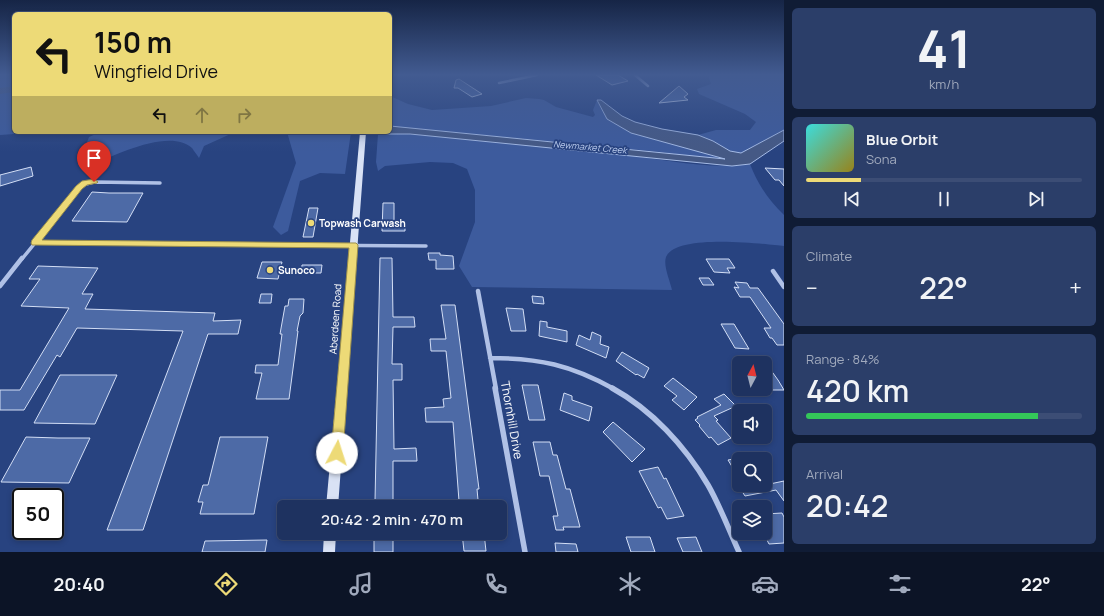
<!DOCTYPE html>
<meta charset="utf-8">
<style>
:root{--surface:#1e3260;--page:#2b3e69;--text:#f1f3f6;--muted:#a1aabd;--line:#3c4d75;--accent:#edda77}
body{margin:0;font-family:Manrope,sans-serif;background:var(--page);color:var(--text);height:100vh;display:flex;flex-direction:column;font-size:15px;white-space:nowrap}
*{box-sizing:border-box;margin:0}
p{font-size:13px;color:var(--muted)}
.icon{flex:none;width:22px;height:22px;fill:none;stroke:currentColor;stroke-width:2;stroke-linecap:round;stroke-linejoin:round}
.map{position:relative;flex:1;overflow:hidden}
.sheet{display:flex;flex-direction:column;gap:8px;padding:8px;background:#101c35;width:320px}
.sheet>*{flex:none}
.banner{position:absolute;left:12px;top:12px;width:380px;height:122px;border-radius:6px;box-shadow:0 2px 6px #0003,0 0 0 1px var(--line);background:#edda77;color:#111;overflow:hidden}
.needle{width:26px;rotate:7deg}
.buttons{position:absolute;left:732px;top:356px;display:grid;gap:8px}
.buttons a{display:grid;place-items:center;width:40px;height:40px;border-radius:6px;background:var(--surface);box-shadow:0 2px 6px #0003,0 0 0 1px var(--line);font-size:20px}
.speed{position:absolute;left:12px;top:488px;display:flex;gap:8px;font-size:20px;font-weight:700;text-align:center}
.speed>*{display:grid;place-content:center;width:52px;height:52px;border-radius:50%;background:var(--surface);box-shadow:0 2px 6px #0003,0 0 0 1px var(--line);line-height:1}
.speed .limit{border:2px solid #111;border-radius:6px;background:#fff;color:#111}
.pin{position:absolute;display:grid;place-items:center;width:34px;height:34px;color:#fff;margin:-41px -17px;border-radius:50% 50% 50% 0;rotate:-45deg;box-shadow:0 0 4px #0007}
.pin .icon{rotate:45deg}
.me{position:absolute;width:44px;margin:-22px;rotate:5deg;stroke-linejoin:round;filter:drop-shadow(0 0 3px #0008)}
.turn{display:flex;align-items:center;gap:14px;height:84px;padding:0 16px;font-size:18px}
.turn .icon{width:52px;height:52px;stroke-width:2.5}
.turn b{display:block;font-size:28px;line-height:34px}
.lanes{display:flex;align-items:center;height:38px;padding:0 16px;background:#0003;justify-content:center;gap:20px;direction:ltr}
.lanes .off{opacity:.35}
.big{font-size:30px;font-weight:600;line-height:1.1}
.sheet .card{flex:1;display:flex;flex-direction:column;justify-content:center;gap:6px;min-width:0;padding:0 14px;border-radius:6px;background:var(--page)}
.sheet .dial{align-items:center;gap:0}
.dial b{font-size:52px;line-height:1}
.song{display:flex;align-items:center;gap:12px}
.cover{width:48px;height:48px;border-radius:6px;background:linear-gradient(135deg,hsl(180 70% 55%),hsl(50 70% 35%))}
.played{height:4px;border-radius:2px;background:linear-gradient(90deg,var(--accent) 20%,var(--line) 20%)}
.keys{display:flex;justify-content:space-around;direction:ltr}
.heat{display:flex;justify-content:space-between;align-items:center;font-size:22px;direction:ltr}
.charge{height:6px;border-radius:3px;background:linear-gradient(90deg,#34c759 84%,var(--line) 0)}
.trip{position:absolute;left:277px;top:500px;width:230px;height:40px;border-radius:6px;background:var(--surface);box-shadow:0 2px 6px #0003,0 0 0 1px var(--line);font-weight:600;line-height:40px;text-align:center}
.tabs{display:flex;height:64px;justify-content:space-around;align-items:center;background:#0c1426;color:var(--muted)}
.tabs .icon{width:28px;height:28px}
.tabs .selected{color:var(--accent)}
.tabs b{font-size:18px;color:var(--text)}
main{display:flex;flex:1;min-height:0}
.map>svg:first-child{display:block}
.green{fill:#3d5b9d}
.water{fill:#455985;stroke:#a5bbe6}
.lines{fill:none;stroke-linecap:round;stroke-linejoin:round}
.river{fill:#455985;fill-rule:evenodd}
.building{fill:#4d6aa6;stroke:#d3def5}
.minor-far3{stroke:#b0c1e6;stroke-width:2.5}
.minor-far2{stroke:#b0c1e6;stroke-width:3.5}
.minor-far1{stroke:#b0c1e6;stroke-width:4.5}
.minor{stroke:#b0c1e6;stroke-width:5.5}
.secondary{fill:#d9e2f5;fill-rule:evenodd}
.route{fill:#edda77;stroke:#9a8e4d}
.poi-dot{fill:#edda77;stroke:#284380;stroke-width:1.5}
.labels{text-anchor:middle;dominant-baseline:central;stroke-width:3.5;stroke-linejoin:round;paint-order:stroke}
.far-water-label{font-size:9px;font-style:italic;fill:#bbcced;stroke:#284380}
.poi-label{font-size:10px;font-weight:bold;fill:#fff;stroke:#284380;text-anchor:start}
.street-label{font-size:10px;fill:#fff;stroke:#284380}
.near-street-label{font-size:12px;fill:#fff;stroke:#284380}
</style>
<main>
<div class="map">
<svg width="784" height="552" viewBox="0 0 784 552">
<rect width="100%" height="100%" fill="#284380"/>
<path class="green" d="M0,75H14V134L0,135Z
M708,75H784V130C777,133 745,153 741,153C731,154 708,139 698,135L716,130H750L756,122L745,114L699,94L697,89L711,84Z
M390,96L408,104L432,110L491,106L526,98L539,99L544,100L556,107L593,117L595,115L593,110L597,100L607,119L631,133L725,159L723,160L661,152L390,126Z
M100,132H235L204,146L199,158C197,155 194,151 192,148C170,128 115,155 92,165L93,153L86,145L89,137Z
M287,132H351L345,174L320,173L300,181L288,231L281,235L273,227L296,163Z
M378,134H410C481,141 552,147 623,155C664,159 708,170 750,164C757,183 769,201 784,215V246C763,244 676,233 666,257C663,266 670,281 672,290L472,287L459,266L475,222V190L467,169L453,163L430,162L385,166L378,171L376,162Z"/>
<path class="water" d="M597,100H601L622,116L635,122L662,129L698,135L713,141L730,151L741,153L784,130V141L750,164L732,166L410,134H378V132H390V126L725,159L631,133L607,119Z"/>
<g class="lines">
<path class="river" d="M14,86V92L0,94V88Z"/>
</g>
<path class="building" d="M596,75H618L628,81L612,85Z
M459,79L482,94L472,97L458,88H454L456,80Z
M679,86L688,94L684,97L688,100L659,103Z
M31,167L33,176L0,186V175Z
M765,168L784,169V186L779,180H775Z
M92,192L109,193H143L127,222L72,221Z
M383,203H394V223L405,224V231H382Z
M309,208H318L313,237H303Z
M428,253H440V255L453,256L454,269H436V260H429Z
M380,258H392L393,317H414L415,327H393L392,364H402V380H393L394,449L416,448L417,461H393V501H375Z
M706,259H729L735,268H727L730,273L714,272Z
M262,262H282L278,279L257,278Z
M302,265H322L321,273H301Z
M38,266L98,268L82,294H93L85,309L215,313L213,321L241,320L238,334H208L143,530H107L183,331L77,328L60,357L57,355L24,410H0V390H20L69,308L21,306L40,279H29Z
M699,278H709L714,285H703Z
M735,282L747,283L750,288H758L784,324V345H777L772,338H770L764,328H771L750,297H740L734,287L739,288Z
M261,294H272L271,303H259Z
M532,296L543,297L544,304L533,303Z
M289,299H304L303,313L300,316L297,331H298L289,399H256L262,373H255L256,365H278L282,334H280L285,306H288Z
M441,305H455L479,489H477L478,500L459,501L453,422H426L425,408L444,407L443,399L451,398L446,351H431L430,339H446Z
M506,308L523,309L526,331H511Z
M540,321L547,322V327L567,331V342L539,336Z
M721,324H734L749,349L735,348Z
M592,332L601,336L600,344L609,347L606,358L576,345L579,335L590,340Z
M622,352L649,368L644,378L637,374L636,375L616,361Z
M765,362L778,380L784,390H768L765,385Z
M60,375H117L95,424L34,423Z
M673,378L697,397L684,410L672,400L677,396L664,386Z
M522,385H538L545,420H529Z
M564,393L572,396V400L592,407L589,421L560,410Z
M724,394L736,406L714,416L718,420L716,421L731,438L718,445L711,437L709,438L699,426L700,425L695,420L698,418L697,417L721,405L714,399Z
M613,422L645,449L632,462L603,432Z
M26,437L58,438H90L69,483L1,482Z
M220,437H268L254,514H200L203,502H198L203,485H208Z
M533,442H550L553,455H557L566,489H570L580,527H563L564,530H556L553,516H558L549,476H540Z
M739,458V478L728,460Z
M658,467L664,479L666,478L684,516L667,519L661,507L658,508L639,471Z
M784,481V501L776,490L745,496L738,485H765Z
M782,513L784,517V543L769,544L765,536V514Z
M374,533H393V552H374Z
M462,533H484L486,551H464Z
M626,537H650L655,552H631Z
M696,537L702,552H683L677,538Z
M267,540L265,552H202L205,541Z
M555,543L576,544L578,552H556Z"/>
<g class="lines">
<path class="minor-far3" d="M635,75L648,86
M499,83L537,75"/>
<path class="minor-far2" d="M35,243L426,246
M22,259L82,185L94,182L160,183"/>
<path class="minor-far1" d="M773,271L784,287
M0,286L22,258
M478,291L496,389
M490,358C539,358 571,365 614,389"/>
<path class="minor" d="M495,388L525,552
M612,388C652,410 685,446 708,485C720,506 729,530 739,552"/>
<path class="secondary" d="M360,132H366L338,507H326Z
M324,533H336L335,552H323Z"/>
</g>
<linearGradient id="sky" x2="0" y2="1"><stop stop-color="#162546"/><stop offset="0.49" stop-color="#425b91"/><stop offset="1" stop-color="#425b91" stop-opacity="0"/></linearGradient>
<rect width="784" height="152" fill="url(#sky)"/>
<path class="route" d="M94,179L98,182L97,183L87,185L82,189L42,240L356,243L358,245L343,453L341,458L337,460L332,458L331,453L349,248L32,245L31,243L32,240L76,186L82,181Z"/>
<g class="poi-dot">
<circle cx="311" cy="223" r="4"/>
<circle cx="270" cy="270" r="4"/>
</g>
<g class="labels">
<g class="far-water-label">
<text transform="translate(590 147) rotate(5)">Newmarket Creek</text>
</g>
<g class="poi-label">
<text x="319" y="223">Topwash Carwash</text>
<text x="278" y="270">Sunoco</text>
</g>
<g class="street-label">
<text transform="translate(335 319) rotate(-86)">Aberdeen Road</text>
</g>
<g class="near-street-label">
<text transform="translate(512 420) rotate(80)">Thornhill Drive</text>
</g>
</g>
</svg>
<div class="buttons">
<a><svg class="needle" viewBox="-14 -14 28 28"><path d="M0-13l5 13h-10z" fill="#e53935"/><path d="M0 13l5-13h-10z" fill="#a1aabd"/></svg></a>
<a><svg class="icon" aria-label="sound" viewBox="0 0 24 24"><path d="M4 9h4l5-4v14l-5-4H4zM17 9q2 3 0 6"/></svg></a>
<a><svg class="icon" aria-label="search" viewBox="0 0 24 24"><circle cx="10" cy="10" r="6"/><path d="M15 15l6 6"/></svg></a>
<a><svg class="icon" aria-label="layers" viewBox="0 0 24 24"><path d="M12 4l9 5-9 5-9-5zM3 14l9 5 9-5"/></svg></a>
</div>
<div class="speed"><div class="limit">50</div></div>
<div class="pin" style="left:94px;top:182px;background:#d93025"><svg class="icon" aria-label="arrive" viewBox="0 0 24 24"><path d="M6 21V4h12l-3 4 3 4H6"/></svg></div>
<svg class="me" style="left:337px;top:453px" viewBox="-20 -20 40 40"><circle r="19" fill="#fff"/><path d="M0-13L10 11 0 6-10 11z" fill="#edda77"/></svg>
<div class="trip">20:42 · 2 min · 470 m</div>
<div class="banner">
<div class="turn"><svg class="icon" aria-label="left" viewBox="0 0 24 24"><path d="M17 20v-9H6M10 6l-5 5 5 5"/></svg><div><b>150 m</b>Wingfield Drive</div></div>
<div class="lanes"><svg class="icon" aria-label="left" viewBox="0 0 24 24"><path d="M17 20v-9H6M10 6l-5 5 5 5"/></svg><svg class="icon off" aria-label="ahead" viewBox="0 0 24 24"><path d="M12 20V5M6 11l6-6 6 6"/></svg><svg class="icon off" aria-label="right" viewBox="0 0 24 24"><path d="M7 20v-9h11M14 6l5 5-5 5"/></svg></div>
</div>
</div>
<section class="sheet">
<div class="card dial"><b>41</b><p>km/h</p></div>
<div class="card">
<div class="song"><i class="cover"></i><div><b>Blue Orbit</b><p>Sona</p></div></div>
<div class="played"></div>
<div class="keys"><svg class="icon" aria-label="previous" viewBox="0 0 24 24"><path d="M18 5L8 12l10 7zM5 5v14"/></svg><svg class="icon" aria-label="pause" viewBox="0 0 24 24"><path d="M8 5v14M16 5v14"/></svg><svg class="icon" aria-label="next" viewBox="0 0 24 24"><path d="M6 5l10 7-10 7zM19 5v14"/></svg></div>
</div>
<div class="card"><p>Climate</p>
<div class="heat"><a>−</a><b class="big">22°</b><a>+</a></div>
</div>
<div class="card"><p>Range · 84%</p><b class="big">420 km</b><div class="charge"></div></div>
<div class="card"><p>Arrival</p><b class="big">20:42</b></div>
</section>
</main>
<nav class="tabs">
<b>20:40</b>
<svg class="icon selected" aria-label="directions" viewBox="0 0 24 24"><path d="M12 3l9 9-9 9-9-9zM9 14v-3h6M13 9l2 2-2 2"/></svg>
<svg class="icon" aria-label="music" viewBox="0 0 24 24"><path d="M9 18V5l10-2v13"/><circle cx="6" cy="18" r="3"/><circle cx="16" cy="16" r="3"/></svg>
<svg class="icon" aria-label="phone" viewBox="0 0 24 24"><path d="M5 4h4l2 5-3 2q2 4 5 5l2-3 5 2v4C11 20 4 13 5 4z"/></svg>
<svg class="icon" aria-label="climate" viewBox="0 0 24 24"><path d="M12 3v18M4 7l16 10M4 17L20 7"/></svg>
<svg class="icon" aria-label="car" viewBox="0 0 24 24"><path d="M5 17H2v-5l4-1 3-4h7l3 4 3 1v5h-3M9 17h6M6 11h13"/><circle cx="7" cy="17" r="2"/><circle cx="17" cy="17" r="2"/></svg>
<svg class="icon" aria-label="filters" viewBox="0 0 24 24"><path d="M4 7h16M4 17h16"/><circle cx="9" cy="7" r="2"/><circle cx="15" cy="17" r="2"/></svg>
<b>22°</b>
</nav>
